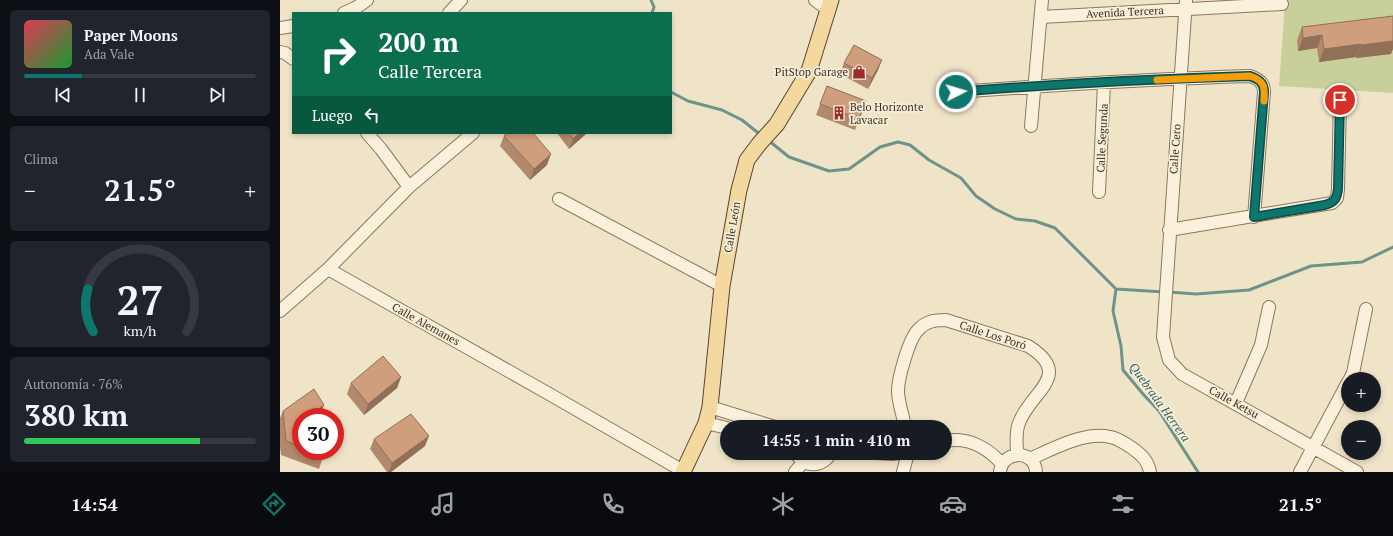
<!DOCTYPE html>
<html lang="es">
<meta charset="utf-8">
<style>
:root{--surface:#171b24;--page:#20242c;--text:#f1f3f6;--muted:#9ea1a6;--line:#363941;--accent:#0f766e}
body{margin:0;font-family:"PT Serif",serif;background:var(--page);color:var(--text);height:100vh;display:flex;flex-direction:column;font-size:15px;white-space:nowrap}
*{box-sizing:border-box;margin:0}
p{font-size:13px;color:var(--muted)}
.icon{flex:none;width:22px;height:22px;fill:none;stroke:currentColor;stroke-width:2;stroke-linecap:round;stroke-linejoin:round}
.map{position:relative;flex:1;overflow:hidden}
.sheet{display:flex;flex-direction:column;gap:10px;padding:10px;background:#0d0f14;width:280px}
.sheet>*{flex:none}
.hud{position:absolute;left:12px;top:12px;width:380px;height:122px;border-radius:0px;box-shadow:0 2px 6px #0003;background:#0b6e4f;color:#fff;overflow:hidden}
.buttons{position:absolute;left:1061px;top:372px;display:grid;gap:8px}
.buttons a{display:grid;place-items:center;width:40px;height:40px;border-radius:50%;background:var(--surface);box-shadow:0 2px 6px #0003;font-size:20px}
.speed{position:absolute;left:12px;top:408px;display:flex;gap:8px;font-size:20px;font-weight:700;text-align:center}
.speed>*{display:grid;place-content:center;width:52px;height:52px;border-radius:50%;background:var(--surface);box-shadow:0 2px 6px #0003;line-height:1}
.speed .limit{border:6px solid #d22;background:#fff;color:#111}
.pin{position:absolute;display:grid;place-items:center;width:34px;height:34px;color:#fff;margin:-17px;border:2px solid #fff;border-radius:50%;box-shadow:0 1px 4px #0007}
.me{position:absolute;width:44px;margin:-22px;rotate:85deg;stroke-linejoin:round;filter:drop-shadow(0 0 3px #0008)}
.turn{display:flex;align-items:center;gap:14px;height:84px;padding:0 20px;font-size:18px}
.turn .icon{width:52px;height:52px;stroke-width:2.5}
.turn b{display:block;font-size:28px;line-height:34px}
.then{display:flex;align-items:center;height:38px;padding:0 20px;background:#0003;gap:8px;font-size:15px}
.big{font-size:30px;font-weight:700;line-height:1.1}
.sheet .tile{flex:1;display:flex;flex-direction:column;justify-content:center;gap:6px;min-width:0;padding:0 14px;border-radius:6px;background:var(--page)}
.sheet .dial{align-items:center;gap:0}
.dial svg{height:104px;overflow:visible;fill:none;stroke:var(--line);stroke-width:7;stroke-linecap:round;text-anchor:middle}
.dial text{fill:var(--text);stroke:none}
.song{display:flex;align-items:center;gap:12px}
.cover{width:48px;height:48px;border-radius:6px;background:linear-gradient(135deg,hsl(350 70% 55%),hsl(130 70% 35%))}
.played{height:4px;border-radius:2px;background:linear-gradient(90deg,var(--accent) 25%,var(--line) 25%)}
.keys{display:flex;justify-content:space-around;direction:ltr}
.heat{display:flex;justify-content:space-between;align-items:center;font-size:22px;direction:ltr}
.charge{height:6px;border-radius:3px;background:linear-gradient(90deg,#34c759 76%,var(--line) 0)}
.trip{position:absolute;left:440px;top:420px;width:232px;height:40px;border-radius:20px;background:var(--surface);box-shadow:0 2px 6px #0003;font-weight:700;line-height:40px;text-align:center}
.menu{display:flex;height:64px;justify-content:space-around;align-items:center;background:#090b0e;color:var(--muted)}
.menu .icon{width:28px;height:28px}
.menu .current{color:var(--accent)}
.menu b{font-size:18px;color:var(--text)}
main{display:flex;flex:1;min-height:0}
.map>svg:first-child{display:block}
.green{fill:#c9cf9b}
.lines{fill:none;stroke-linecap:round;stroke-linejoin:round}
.stream{stroke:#6f938a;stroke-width:3}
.minor-casing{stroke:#8d765c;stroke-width:14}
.major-casing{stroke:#5b4430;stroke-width:17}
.minor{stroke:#faf1dc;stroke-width:12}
.major{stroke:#f3d9a0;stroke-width:15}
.wall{fill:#b2896c}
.shaded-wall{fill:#916f58}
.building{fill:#cf9f7d;stroke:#916f58}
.route-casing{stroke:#0a4d48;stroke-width:10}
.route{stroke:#0f766e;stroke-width:7}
.slow{stroke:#f59e0b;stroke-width:7}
.labels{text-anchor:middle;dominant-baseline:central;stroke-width:3.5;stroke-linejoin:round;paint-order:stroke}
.street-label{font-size:11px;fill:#3d2e20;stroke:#f7eed8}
.poi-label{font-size:11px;fill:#3d2e20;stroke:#f7eed8;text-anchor:end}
.water-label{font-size:12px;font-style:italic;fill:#2f5d5a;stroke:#f7eed8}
</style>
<main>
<section class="sheet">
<div class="tile">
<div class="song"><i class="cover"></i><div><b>Paper Moons</b><p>Ada Vale</p></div></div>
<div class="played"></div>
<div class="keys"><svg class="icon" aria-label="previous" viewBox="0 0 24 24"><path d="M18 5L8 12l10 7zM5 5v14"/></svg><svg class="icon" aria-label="pause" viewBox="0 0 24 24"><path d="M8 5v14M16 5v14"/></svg><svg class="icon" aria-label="next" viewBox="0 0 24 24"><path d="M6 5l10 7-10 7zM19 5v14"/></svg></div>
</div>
<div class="tile"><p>Clima</p>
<div class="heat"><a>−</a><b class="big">21.5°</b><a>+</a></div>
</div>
<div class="tile dial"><svg viewBox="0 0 100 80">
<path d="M14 69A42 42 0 1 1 86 69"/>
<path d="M14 69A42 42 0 0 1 10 36" stroke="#0f766e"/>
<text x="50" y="56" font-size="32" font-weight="700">27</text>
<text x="50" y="72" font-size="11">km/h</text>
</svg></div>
<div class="tile"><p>Autonomía · 76%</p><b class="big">380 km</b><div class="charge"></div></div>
</section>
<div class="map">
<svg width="1113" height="472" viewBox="0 0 1113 472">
<rect width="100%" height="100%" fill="#f0e4c8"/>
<path class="green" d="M1005,0H1113V93L999,86Z"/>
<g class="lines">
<path class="stream" d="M371,0L374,7L372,13
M391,92L408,101L442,110L462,120L482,136
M488,140L509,157L549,171L569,169L600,147L618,142L630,145L649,160L681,178L696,196L715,209L736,219L755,221L775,228L836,289L833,311L841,346L843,370L863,394L879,411L918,472
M836,289L884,292
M889,292L916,294L969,290L1031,266L1082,262L1113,247"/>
<g class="minor-casing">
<path id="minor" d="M535,0L549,10
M906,0L883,337L889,360L902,374L1077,472
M64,13L77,7L87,0
M169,13L181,0
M761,17L1002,4
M0,28L13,26
M0,52L5,53L13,59
M676,92C774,85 872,79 970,76C978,79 984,82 984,92L974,217
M751,126L762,0
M87,133L101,149L129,187
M819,192L824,83
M279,199L442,286
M889,230L1052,203L1057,198L1058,189L1060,100
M48,269L271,395L403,471
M0,311L48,269L129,187L193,133
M1070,379L1073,373L1086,309
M956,403L981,345L989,307
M430,407L495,427
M426,423L447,428
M532,427H535
M625,427C623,415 618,402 618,391C618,378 629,339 638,330C646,321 655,320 666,320L748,346C795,375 750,392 739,423C735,433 737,444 737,454
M665,441C687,437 707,447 722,464
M516,453C524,468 542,468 551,453
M595,453L613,454L620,453
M750,459C772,449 805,431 830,437C838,438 846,444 852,448C862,455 868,461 870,472
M515,472L523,462
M623,472L628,453
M720,472C722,450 755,449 756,472
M1020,472L1068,382"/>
</g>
<g class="major-casing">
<path id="major" d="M403,472L426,423L430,407L442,286L459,190L467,160L479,144L497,124L529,71L551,0"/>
</g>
<use href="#minor" class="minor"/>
<use href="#major" class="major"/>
</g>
<path class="wall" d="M1113,16L1111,54L1076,58V57L1039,62L1037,48L1018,51L1017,40L1022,27Z
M564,63L598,70L588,89L560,74Z
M547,86L586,101L575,130L536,115Z
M277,133H307L289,149Z
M224,136L267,165L250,180L220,146Z
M121,377L117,388L84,415L67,394L71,383Z
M3,411L21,417V451H45L39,469L1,455L0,447V418Z
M94,439L145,446L111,472H107L90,449Z"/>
<path class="shaded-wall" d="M1042,35L1037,48L1018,51L1023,38Z
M1113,41V49L1111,54L1076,58L1081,45Z
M1081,44L1076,57L1039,62L1044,49Z
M602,60L598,70L588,89L592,78Z
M299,133H307L289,149L293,139Z
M271,154L267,165L250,180L254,169Z
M121,377L117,388L84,415L88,404Z
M44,405L40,417H27L28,416Z
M149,436L145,446L111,472H109L112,463Z"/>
<path class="building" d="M1113,16V41L1081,45V44L1044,49L1042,35L1023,38L1022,27Z
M574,45L602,60L592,78L564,63Z
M547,86L586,101L579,119L540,104Z
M227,133H253L271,154L254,169L224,136Z
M289,133H299L293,139Z
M103,356L121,377L88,404L71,383Z
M34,389L44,405L28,416V417H21V447L6,441L3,411Z
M131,414L149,436L112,463L94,439Z
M32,451H45L44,456Z"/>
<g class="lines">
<g class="route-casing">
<path id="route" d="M676,92C774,84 872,79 970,76C978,79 984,82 984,92L974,217L1045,205C1055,202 1057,198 1058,189L1060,100"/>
</g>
<use href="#route" class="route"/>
<path class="slow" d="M877,80L970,76C985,81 985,87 984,101"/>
</g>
<defs>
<g id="shop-bare" transform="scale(1.08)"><path d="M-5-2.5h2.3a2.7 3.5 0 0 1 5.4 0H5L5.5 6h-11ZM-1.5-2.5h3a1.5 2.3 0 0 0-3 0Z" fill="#9e2a2b" stroke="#f7eed8" stroke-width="2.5" paint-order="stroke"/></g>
<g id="building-bare" transform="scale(1.08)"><path d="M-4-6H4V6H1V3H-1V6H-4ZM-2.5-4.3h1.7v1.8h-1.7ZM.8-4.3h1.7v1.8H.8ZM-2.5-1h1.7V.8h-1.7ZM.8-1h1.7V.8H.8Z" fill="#9e2a2b" stroke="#f7eed8" stroke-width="2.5" paint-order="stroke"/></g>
</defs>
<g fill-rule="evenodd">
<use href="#shop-bare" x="579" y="72"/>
<use href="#building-bare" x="559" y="113"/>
</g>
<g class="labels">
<g class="street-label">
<text transform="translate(845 12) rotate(-3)">Avenida Tercera</text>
<text transform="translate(822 138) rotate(-87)">Calle Segunda</text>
<text transform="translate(895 149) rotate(-86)">Calle Cero</text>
<text transform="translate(452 227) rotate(-80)">Calle León</text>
<text transform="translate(146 324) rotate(29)">Calle Alemanes</text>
<text transform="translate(713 335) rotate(18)">Calle Los Poró</text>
<text transform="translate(954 402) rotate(29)">Calle Ketsu</text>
</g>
<g class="poi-label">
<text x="568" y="72">PitStop Garage</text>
<text x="570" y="107" text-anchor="start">Belo Horizonte<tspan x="570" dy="13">Lavacar</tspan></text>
</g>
<g class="water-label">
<text transform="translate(880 402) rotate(54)">Quebrada Herrera</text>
</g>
</g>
</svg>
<div class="buttons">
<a>+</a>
<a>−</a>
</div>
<div class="speed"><div class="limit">30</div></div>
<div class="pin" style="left:1060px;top:100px;background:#d93025"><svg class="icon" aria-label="arrive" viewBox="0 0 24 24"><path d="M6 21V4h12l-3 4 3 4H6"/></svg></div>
<svg class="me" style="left:676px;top:92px" viewBox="-20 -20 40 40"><circle r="17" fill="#0f766e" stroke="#fff" stroke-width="3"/><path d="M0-11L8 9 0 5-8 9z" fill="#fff"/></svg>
<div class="trip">14:55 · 1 min · 410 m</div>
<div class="hud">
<div class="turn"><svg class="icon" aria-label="right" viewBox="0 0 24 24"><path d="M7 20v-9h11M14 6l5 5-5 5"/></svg><div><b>200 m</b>Calle Tercera</div></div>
<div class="then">Luego<svg class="icon" aria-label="left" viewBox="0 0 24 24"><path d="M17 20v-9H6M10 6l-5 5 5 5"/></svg></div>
</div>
</div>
</main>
<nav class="menu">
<b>14:54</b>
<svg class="icon current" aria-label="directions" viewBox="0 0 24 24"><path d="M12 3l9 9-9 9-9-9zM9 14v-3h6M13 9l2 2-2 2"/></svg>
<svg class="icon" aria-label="music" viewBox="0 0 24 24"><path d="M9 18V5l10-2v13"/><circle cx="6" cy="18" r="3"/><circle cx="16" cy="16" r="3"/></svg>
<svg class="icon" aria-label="phone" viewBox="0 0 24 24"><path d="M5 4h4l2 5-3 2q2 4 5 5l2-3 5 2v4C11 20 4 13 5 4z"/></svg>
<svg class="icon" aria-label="climate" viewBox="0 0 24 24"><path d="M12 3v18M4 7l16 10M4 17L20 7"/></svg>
<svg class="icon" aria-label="car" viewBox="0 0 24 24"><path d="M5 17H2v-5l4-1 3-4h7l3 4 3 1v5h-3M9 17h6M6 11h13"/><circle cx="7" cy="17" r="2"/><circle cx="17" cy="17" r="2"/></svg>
<svg class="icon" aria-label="filters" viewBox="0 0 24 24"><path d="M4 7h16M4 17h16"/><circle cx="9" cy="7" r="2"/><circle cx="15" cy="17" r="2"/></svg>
<b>21.5°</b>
</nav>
